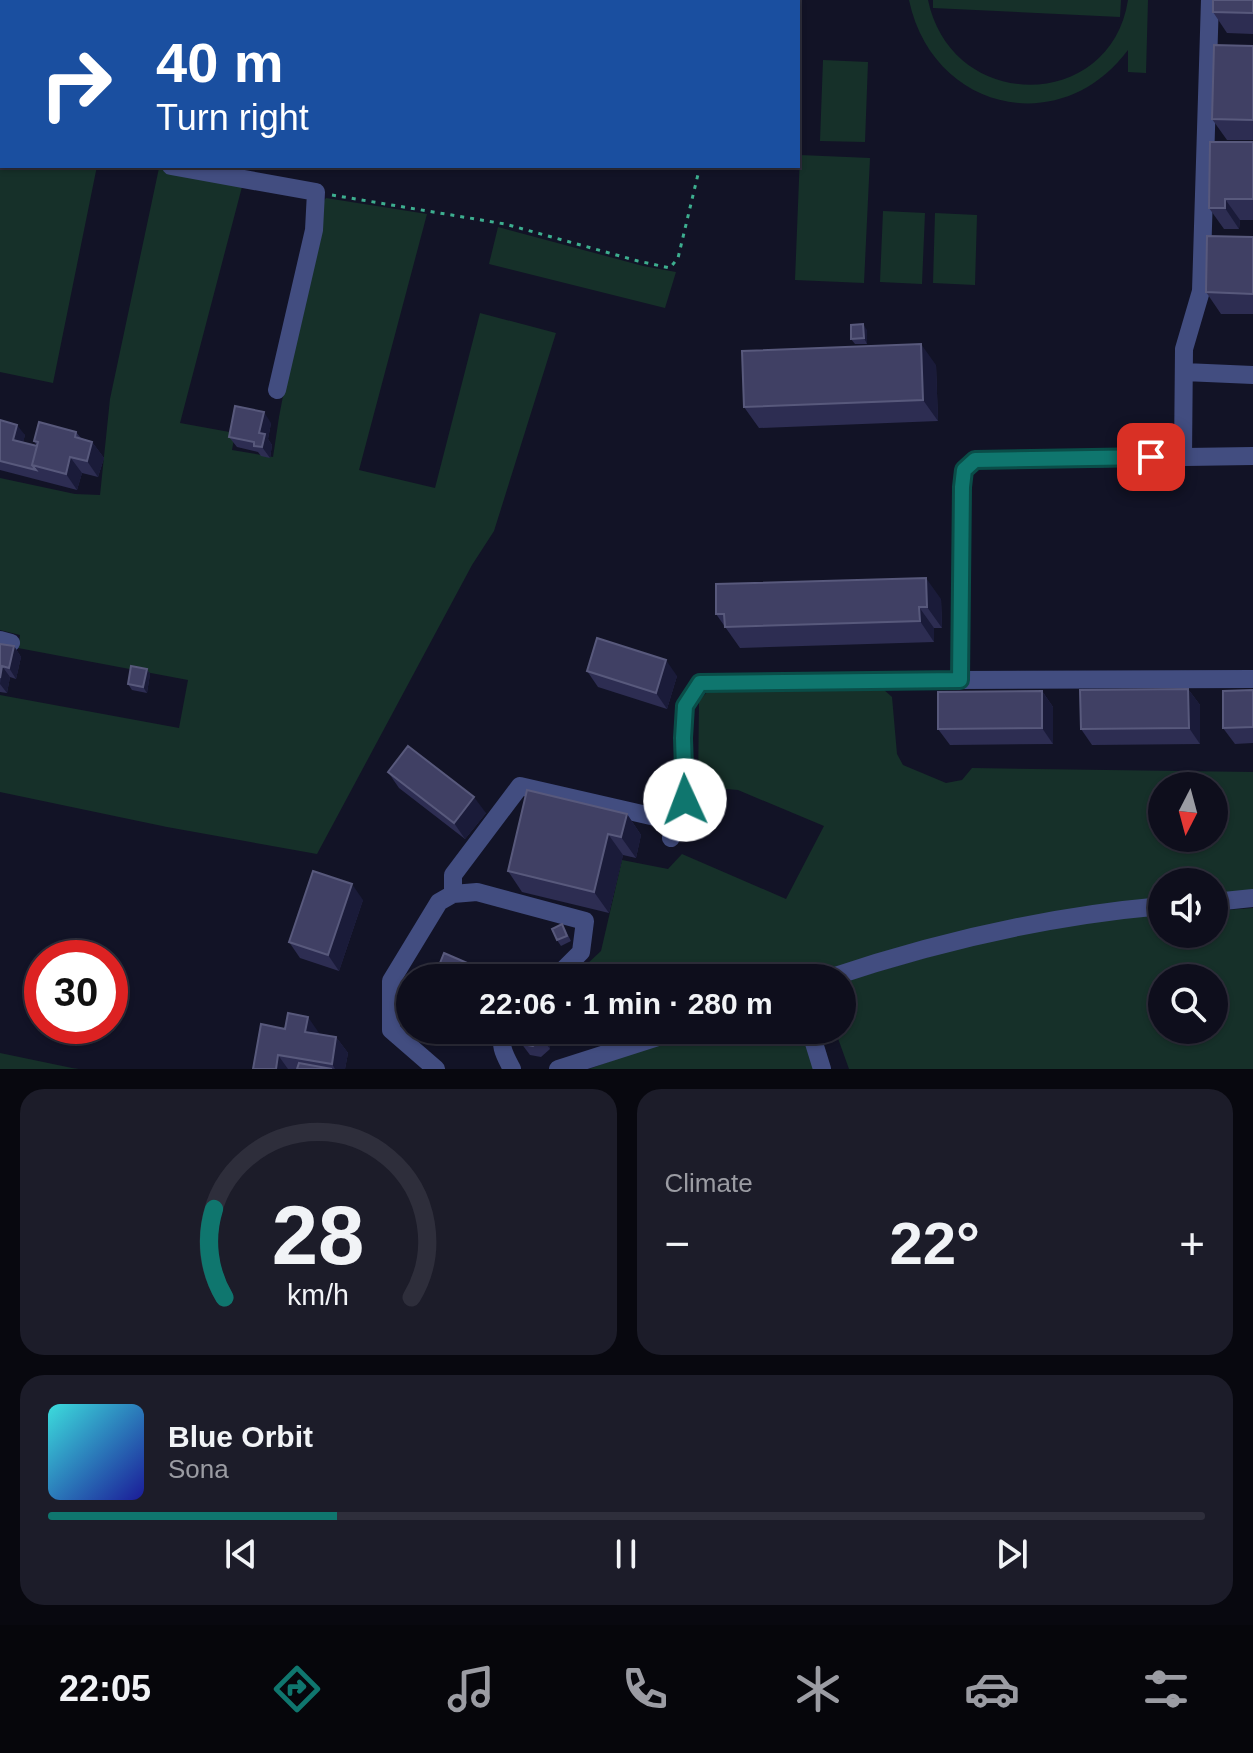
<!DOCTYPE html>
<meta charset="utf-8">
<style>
:root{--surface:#0e0e1c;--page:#1c1c29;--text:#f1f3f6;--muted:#9b9ca3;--line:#2e2e3b;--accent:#0f766e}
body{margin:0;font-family:Helvetica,sans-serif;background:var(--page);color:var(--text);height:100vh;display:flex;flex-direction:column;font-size:30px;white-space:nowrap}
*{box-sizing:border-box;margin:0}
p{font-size:26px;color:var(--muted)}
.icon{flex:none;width:44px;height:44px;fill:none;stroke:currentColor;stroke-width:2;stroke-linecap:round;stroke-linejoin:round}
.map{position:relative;height:1069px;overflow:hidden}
.drawer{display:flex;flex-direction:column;gap:20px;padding:20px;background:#08080f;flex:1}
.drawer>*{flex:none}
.banner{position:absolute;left:0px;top:0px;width:800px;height:168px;box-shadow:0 2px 6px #0004,0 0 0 2px var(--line);background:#1a4fa0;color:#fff;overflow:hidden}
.needle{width:52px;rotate:186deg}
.buttons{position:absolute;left:1148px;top:772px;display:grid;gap:16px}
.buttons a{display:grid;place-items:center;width:80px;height:80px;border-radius:50%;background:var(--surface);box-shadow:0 2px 6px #0004,0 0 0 2px var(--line);font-size:40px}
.speed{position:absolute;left:24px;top:940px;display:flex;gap:16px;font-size:40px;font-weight:700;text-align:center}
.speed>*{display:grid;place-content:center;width:104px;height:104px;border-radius:50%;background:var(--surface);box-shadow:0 2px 6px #0004,0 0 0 2px var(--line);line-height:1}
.speed .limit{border:12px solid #d22;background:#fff;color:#111}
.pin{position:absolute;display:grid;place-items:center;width:68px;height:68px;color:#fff;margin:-34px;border-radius:16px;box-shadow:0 4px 12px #0006}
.me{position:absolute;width:88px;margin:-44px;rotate:358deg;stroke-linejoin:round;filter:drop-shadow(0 0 6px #0008)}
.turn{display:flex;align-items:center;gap:28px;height:168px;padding:0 24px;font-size:36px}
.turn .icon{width:104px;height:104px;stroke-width:2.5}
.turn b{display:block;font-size:56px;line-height:68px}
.big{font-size:60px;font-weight:700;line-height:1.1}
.drawer .widget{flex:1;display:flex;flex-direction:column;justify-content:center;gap:12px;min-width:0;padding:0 28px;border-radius:24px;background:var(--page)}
.drawer .dial{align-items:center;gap:0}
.dial svg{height:208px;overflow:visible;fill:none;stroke:var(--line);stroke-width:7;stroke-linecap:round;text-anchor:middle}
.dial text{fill:var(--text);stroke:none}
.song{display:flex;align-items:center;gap:24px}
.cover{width:96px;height:96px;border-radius:12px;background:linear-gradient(135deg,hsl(180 70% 55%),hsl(240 70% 35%))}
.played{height:8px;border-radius:4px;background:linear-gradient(90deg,var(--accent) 25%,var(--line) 25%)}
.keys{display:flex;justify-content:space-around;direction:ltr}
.heat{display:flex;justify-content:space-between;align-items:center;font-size:44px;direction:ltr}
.drawer .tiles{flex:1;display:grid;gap:20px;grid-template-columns:1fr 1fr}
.widget:last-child{grid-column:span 2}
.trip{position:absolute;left:396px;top:964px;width:460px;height:80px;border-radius:40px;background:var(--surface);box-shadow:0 2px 6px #0004,0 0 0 2px var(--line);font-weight:700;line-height:80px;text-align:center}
.menu{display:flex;height:128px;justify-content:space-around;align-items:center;background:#06060b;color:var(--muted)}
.menu .icon{width:56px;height:56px}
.menu .current{color:var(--accent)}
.menu b{font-size:36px;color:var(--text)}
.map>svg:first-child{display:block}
.green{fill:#163029;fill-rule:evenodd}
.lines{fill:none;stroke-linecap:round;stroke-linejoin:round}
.path{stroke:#3dae8f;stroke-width:3;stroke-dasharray:4 6;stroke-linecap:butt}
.minor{stroke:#424d80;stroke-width:18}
.wall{fill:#2d2d52}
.shaded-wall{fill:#1a1b39}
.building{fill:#404064;stroke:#58597c;stroke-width:2}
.route-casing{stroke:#0a4d48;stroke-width:20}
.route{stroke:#0f766e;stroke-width:14}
</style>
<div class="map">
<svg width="1253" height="1069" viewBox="0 0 1253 1069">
<rect width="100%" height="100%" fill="#121326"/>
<path class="green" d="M909,0H928C952,114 1111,112 1128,0H1148L1146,73L1128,72V50C1060,141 932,110 909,0Z
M933,0H1121L1120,17L933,8Z
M823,60L868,62L865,142L820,141Z
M0,144H2V166H97L53,383L0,372Z
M800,155L870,158L864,283L795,280Z
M159,168L243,183L180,423L235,433L232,450L273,457L279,417L319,208L326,198L427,214L359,470L435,488L480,313L556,333L494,531L472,565L317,854L167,827L0,792V695L179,728L188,680L18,648L20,635L0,630V478L75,494L100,495L110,399Z
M883,211L925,213L922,284L880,282Z
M935,213L977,215L975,285L933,283Z
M498,227L643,266L676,272L665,308L489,264Z
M883,689L892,697L897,754L903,765L946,783L962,780L972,768L1253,772V890L1214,894V882H1162V899L838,967L802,978H572L601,951L622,860L668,869L682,854L786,899L824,826L738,790L727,789L713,794L698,791L699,701L708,691ZM1162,786H1214V838H1162Z
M1253,908V1069H849L835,1030H842V982L983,941L1063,925L1162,914V934H1214V911ZM1162,978H1214V1030H1162Z
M563,1030H643L602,1044L593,1042L590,1033L578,1037Z
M695,1030H803L815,1069H589Z
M0,1053L72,1068L79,1069H0Z"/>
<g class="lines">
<path class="path" d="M743,2V0
M332,195L505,224L638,261L670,268L678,258L700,166"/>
<path class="minor" d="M0,141H2
M171,166L316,192L314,230L277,390
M1184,372L1253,375
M1183,456L1184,349L1201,291L1210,0
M0,640L11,643
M960,680L1253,679
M671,838L685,800L683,738L685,706L700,683L960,680L962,487L964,470L975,460L1253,456
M453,894V875L520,786L677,822
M1214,902L1253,898
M829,978C936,942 1049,916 1162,906
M506,1030C497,1043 505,1056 512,1069
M810,1030L822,1069
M436,1069L391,1030V981L439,902L453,894L477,892L585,921L581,952L555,978
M558,1069L680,1030"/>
</g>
<path class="wall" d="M1253,0V34L1227,33L1213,12Z
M1253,46V140H1227L1212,119Z
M1253,142V220H1240L1239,229H1224L1209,208Z
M1253,237V314H1221L1206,292Z
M867,330V344H855L851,339Z
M936,365L938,421L759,428L744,407Z
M0,420L25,435L23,442L37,446L34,441L76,432L81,438L92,442L104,458L98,477L82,473L77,490L0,470Z
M271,423L268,439L272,445L270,458L261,456L258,452L237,447L229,437Z
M941,599L942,628H934V642L740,648L716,614Z
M0,644L14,646L21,657L16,679L10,677L7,693L0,692Z
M147,669L150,674L147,693L132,690L128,684Z
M587,671L677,676L667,709L598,687Z
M1188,689L1200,705V744L1092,745L1081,729Z
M1253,690V743L1235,744L1223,728Z
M1042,691L1053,707V744L950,745L938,729Z
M388,772L486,813L465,839L399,788Z
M627,814L641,835L636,858L623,855L609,913L522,892L508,871Z
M363,900L339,971L300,958L289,942Z
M565,929L571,941L561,946L557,940Z
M285,1029L319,1033V1034L336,1037L348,1053L345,1069H253Z
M519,1030H543L548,1037L550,1049L541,1057L530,1055L518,1039Z
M567,1030L571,1040L560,1044L556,1039Z"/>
<path class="shaded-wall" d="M1225,199L1240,220L1239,229L1225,208Z
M863,324L867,330V344L864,338Z
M921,344L936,365L938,421L923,400Z
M264,412L271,423L268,439L272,445L270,458L262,447L259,433Z
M17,425L25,435L21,451L13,440Z
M92,442L104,458L98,477L87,461Z
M70,457L82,473L77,490L66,474Z
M926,578L941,599L942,628L927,607Z
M919,607L934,628V642L920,621Z
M14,646L21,657L16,679L9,668Z
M666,660L677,676L667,709L656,693Z
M2,666L10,677L7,693L0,684Z
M147,669L150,674L147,693L143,687Z
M1188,689L1200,705V744L1189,728Z
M1042,691L1053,707V744L1042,728Z
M474,797L486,813L465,839L454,823Z
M627,814L641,835L636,858L621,837Z
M608,834L623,855L609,913L594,892Z
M352,884L363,900L339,971L328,955Z
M308,1017L319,1033L316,1048L305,1032Z
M541,1030H543L548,1037L550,1049L542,1038Z
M336,1037L348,1053L345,1069H335L332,1064Z
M278,1055L288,1069H276Z"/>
<path class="building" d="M1213,0H1253V13L1213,12Z
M1214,45L1253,46V120L1212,119Z
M1210,142H1253V199H1225V208H1209Z
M1207,236L1253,237V294L1206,292Z
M863,324L864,338L851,339V325Z
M921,344L923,400L744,407L742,351Z
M235,406L264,412L259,433L265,434L262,447L254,446V442L229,437Z
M0,420L17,425L13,440L37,446L32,465L36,470L0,461Z
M39,422L76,432L75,437L92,442L87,461L70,457L66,474L32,465L38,442L34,441Z
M926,578L927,607H919L920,621L725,627L724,614H716V584Z
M597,638L666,660L656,693L587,671Z
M0,644L14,646L9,668L2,666L0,678Z
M131,666L147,669L143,687L128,684Z
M1188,689L1189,728L1081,729L1080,690Z
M1253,690V727L1223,728V691Z
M1042,691V728L938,729V692Z
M408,746L474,797L454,823L388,772Z
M527,790L627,814L621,837L608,834L594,892L508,871Z
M313,871L352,884L328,955L289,942Z
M562,924L567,936L557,940L552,929Z
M444,953L495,975L493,978H434Z
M288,1013L308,1017L305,1032L336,1037L332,1064L278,1055L276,1069H253L261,1024L285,1029Z
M519,1030H541L542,1038L533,1046L522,1044L518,1039V1033Z
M553,1030H565L567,1035L556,1039Z
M299,1063L332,1069H297Z"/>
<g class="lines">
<g class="route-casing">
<path id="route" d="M685,800L683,738L685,706L700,683L960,680L962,487L964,470L975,460L1151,457"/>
</g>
<use href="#route" class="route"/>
</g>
</svg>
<div class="buttons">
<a><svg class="needle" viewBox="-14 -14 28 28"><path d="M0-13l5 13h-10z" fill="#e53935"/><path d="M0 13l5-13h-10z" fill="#9b9ca3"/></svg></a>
<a><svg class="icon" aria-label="sound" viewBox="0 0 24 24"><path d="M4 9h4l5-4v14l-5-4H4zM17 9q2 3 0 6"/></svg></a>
<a><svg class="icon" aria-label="search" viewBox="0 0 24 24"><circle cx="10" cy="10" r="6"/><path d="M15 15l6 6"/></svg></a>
</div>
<div class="speed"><div class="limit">30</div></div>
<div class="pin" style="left:1151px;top:457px;background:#d93025"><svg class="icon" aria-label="arrive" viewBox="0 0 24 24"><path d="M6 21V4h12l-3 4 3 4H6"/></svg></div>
<svg class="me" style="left:685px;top:800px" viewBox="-20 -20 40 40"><circle r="19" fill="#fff"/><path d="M0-13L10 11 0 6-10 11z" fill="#0f766e"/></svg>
<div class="trip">22:06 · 1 min · 280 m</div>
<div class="banner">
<div class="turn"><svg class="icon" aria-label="right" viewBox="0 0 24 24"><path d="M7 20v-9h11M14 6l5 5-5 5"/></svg><div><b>40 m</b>Turn right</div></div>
</div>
</div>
<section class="drawer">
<div class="tiles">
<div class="widget dial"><svg viewBox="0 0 100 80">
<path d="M14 69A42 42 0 1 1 86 69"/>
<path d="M14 69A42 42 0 0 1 10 35" stroke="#0f766e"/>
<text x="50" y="56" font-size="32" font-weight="700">28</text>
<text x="50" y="72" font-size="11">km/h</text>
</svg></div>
<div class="widget"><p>Climate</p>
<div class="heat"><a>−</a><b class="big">22°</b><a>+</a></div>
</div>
<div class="widget">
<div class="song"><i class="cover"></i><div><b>Blue Orbit</b><p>Sona</p></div></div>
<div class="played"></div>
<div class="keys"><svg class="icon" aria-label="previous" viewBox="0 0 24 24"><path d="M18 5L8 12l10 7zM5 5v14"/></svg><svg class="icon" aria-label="pause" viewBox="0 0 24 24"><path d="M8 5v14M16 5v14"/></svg><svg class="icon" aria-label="next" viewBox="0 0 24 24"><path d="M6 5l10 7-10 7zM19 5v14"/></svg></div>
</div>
</div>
</section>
<nav class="menu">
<b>22:05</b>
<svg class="icon current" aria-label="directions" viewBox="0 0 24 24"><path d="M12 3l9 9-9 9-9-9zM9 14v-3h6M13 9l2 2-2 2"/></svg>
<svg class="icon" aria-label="music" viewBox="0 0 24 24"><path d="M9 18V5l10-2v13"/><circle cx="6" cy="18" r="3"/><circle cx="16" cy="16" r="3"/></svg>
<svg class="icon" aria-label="phone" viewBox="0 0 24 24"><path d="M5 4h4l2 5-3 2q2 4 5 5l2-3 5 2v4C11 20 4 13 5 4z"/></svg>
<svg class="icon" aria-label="climate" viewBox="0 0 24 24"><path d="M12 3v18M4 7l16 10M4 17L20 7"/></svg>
<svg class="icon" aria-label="car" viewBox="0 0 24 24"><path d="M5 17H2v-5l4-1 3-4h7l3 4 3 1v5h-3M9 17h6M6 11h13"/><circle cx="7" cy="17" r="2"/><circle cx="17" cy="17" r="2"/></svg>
<svg class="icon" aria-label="filters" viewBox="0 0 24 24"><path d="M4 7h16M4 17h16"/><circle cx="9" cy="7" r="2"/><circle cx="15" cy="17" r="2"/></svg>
</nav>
